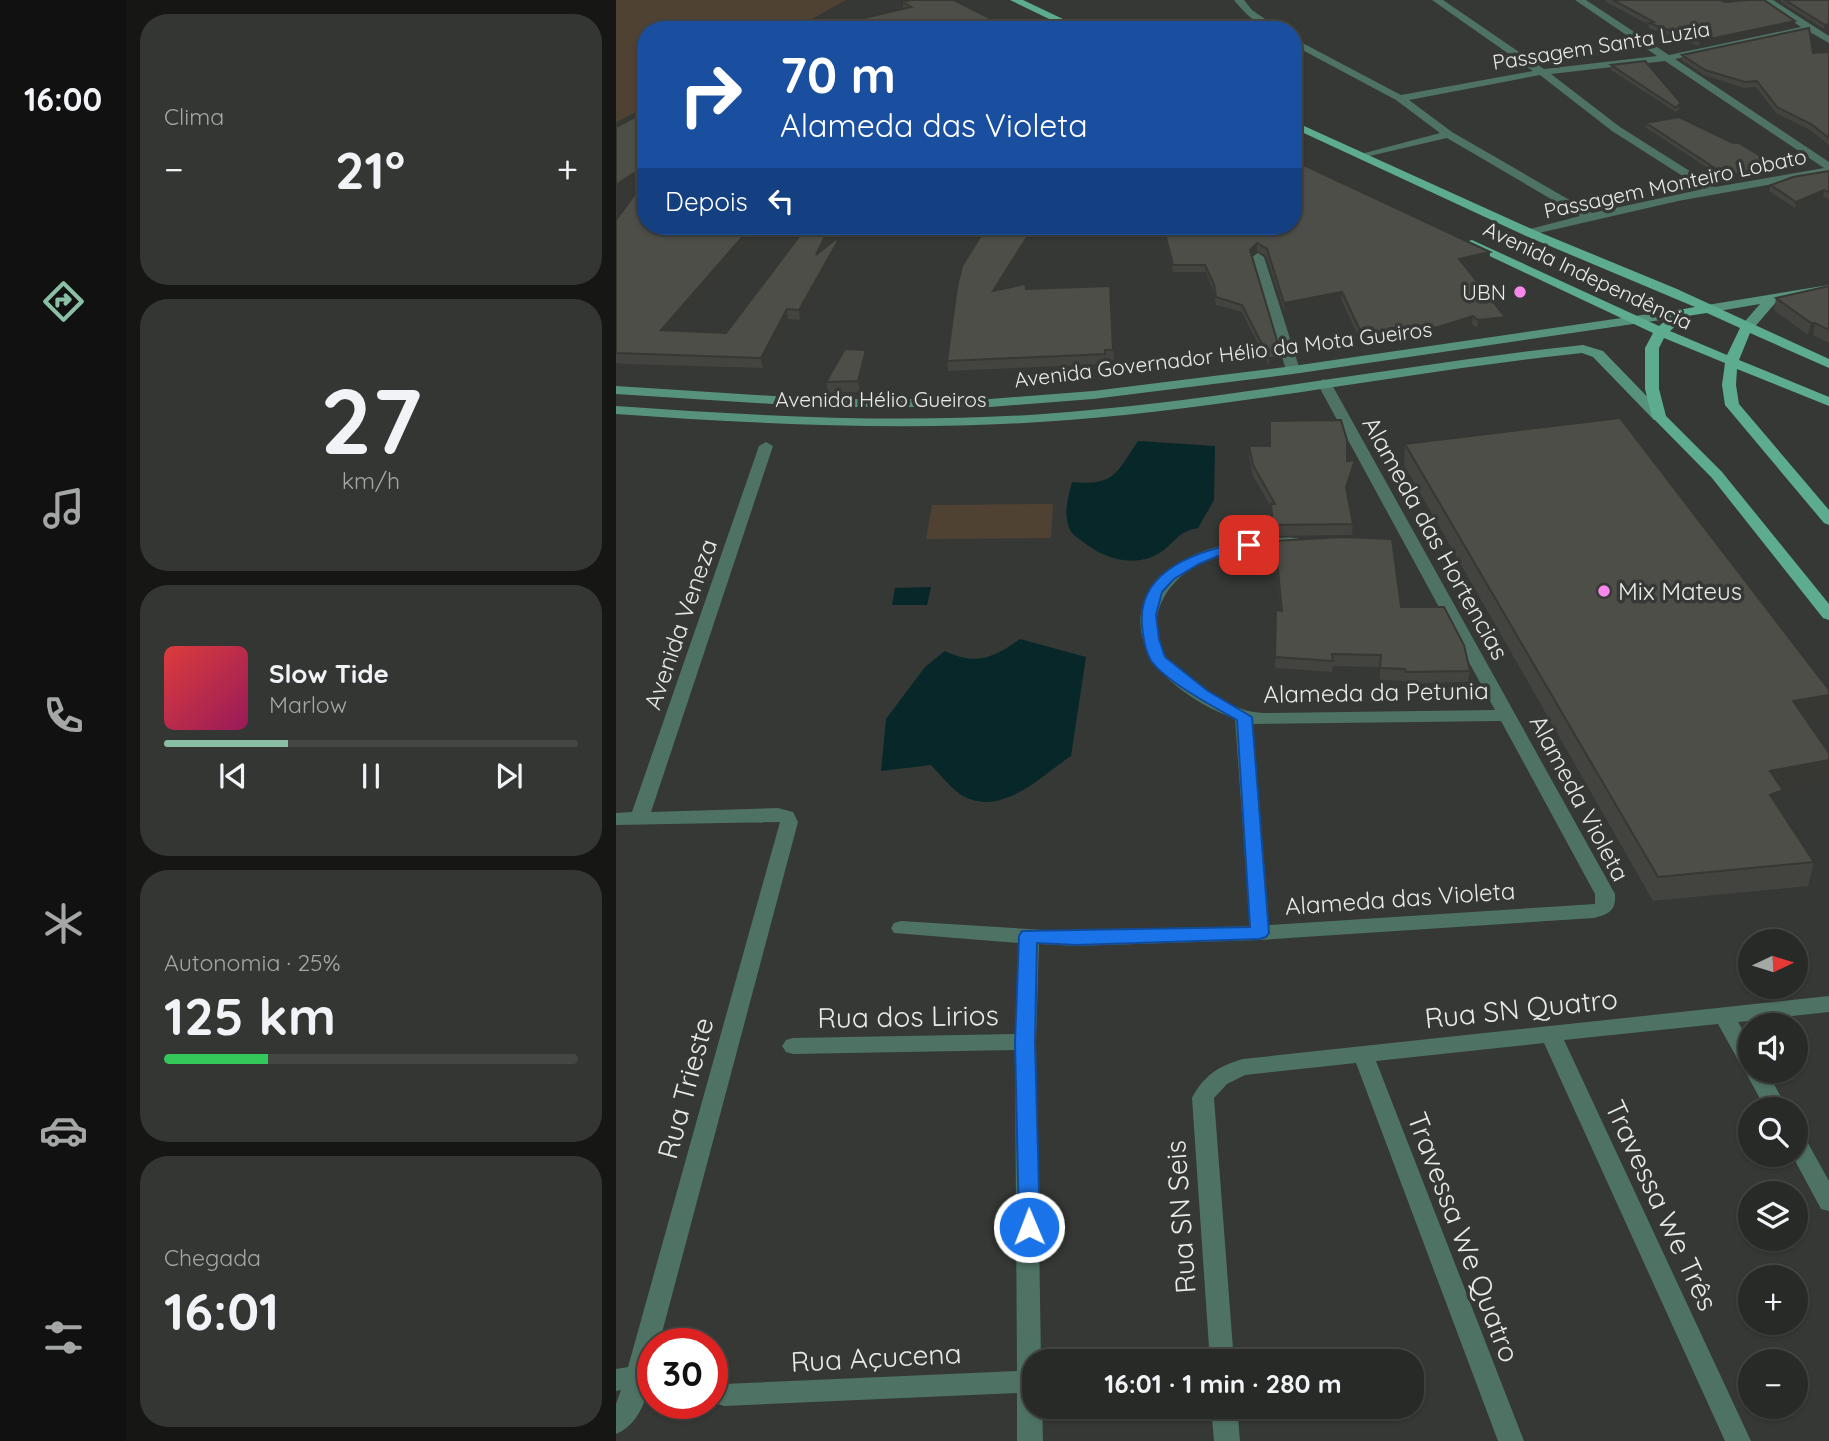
<!DOCTYPE html>
<html lang="pt">
<meta charset="utf-8">
<style>
:root{--surface:#282a27;--page:#343633;--text:#f1f3f6;--muted:#a5a7a7;--line:#444644;--accent:#8abfa5}
body{margin:0;font-family:Quicksand,sans-serif;background:var(--page);color:var(--text);height:100vh;display:flex;flex-direction:column;font-size:26px;white-space:nowrap}
*{box-sizing:border-box;margin:0}
p{font-size:23px;color:var(--muted)}
.icon{flex:none;width:38px;height:38px;fill:none;stroke:currentColor;stroke-width:2;stroke-linecap:round;stroke-linejoin:round}
.map{position:relative;flex:1;overflow:hidden}
.sheet{display:flex;flex-direction:column;gap:14px;padding:14px;background:#161715;width:490px}
.sheet>*{flex:none}
.banner{position:absolute;left:21px;top:21px;width:665px;height:214px;border-radius:28px;box-shadow:0 2px 5px #0004,0 0 0 2px var(--line);background:#1a4fa0;color:#fff;overflow:hidden}
.needle{width:46px;rotate:86deg}
.buttons{position:absolute;left:1122px;top:929px;display:grid;gap:14px}
.buttons a{display:grid;place-items:center;width:70px;height:70px;border-radius:50%;background:var(--surface);box-shadow:0 2px 5px #0004,0 0 0 2px var(--line);font-size:35px}
.speed{position:absolute;left:21px;top:1328px;display:flex;gap:14px;font-size:35px;font-weight:700;text-align:center}
.speed>*{display:grid;place-content:center;width:91px;height:91px;border-radius:50%;background:var(--surface);box-shadow:0 2px 5px #0004,0 0 0 2px var(--line);line-height:1}
.speed .limit{border:10px solid #d22;background:#fff;color:#111}
.pin{position:absolute;display:grid;place-items:center;width:60px;height:60px;color:#fff;margin:-30px;border-radius:14px;box-shadow:0 4px 10px #0006}
.me{position:absolute;width:77px;margin:-38px;rotate:359deg;stroke-linejoin:round;filter:drop-shadow(0 0 5px #0008)}
.turn{display:flex;align-items:center;gap:24px;height:147px;padding:0 28px;font-size:32px}
.turn .icon{width:91px;height:91px;stroke-width:2.5}
.turn b{display:block;font-size:49px;line-height:60px}
.then{display:flex;align-items:center;height:66px;padding:0 28px;background:#0003;gap:14px;font-size:26px}
.big{font-size:52px;font-weight:700;line-height:1.1}
.sheet .widget{flex:1;display:flex;flex-direction:column;justify-content:center;gap:10px;min-width:0;padding:0 24px;border-radius:28px;background:var(--page)}
.sheet .dial{align-items:center;gap:0}
.dial b{font-size:91px;line-height:1}
.song{display:flex;align-items:center;gap:21px}
.cover{width:84px;height:84px;border-radius:10px;background:linear-gradient(135deg,hsl(0 70% 55%),hsl(330 70% 35%))}
.played{height:7px;border-radius:4px;background:linear-gradient(90deg,var(--accent) 30%,var(--line) 30%)}
.keys{display:flex;justify-content:space-around;direction:ltr}
.heat{display:flex;justify-content:space-between;align-items:center;font-size:38px;direction:ltr}
.charge{height:10px;border-radius:5px;background:linear-gradient(90deg,#34c759 25%,var(--line) 0)}
.trip{position:absolute;left:406px;top:1349px;width:402px;height:70px;border-radius:28px;background:var(--surface);box-shadow:0 2px 5px #0004,0 0 0 2px var(--line);font-weight:700;line-height:70px;text-align:center}
main{display:flex;flex:1;min-height:0}
.dock{display:flex;flex-direction:column;width:126px;justify-content:space-around;align-items:center;background:#101110;color:var(--muted)}
.dock .icon{width:49px;height:49px}
.dock .on{color:var(--accent)}
.dock b{font-size:32px;color:var(--text)}
.map>svg:first-child{display:block}
.green{fill:#504233}
.water{fill:#072729}
.lines{fill:none;stroke-linecap:round;stroke-linejoin:round}
.street{fill:#4e7264;fill-rule:evenodd}
.secondary{fill:#57937c;fill-rule:evenodd}
.primary{fill:#5dac8f;fill-rule:evenodd}
.wall{fill:#43433f}
.shaded-wall{fill:#373733}
.building{fill:#4e4e49;stroke:#373733;stroke-width:2}
.route{fill:#1a73e8;stroke:#114b97;stroke-width:2}
.poi-dot{fill:#f788eb;stroke:#353834;stroke-width:2.5}
.labels{text-anchor:middle;dominant-baseline:central;stroke-width:7;stroke-linejoin:round;paint-order:stroke}
.far-street-label{font-size:21px;fill:#e8eae7;stroke:#353834}
.far-poi-label{font-size:21px;fill:#e8eae7;stroke:#353834;text-anchor:end}
.street-label{font-size:24px;fill:#e8eae7;stroke:#353834}
.poi-label{font-size:24px;fill:#e8eae7;stroke:#353834;text-anchor:start}
.near-street-label{font-size:28px;fill:#e8eae7;stroke:#353834}
</style>
<main>
<nav class="dock">
<b>16:00</b>
<svg class="icon on" aria-label="directions" viewBox="0 0 24 24"><path d="M12 3l9 9-9 9-9-9zM9 14v-3h6M13 9l2 2-2 2"/></svg>
<svg class="icon" aria-label="music" viewBox="0 0 24 24"><path d="M9 18V5l10-2v13"/><circle cx="6" cy="18" r="3"/><circle cx="16" cy="16" r="3"/></svg>
<svg class="icon" aria-label="phone" viewBox="0 0 24 24"><path d="M5 4h4l2 5-3 2q2 4 5 5l2-3 5 2v4C11 20 4 13 5 4z"/></svg>
<svg class="icon" aria-label="climate" viewBox="0 0 24 24"><path d="M12 3v18M4 7l16 10M4 17L20 7"/></svg>
<svg class="icon" aria-label="car" viewBox="0 0 24 24"><path d="M5 17H2v-5l4-1 3-4h7l3 4 3 1v5h-3M9 17h6M6 11h13"/><circle cx="7" cy="17" r="2"/><circle cx="17" cy="17" r="2"/></svg>
<svg class="icon" aria-label="filters" viewBox="0 0 24 24"><path d="M4 7h16M4 17h16"/><circle cx="9" cy="7" r="2"/><circle cx="15" cy="17" r="2"/></svg>
</nav>
<section class="sheet">
<div class="widget"><p>Clima</p>
<div class="heat"><a>−</a><b class="big">21°</b><a>+</a></div>
</div>
<div class="widget dial"><b>27</b><p>km/h</p></div>
<div class="widget">
<div class="song"><i class="cover"></i><div><b>Slow Tide</b><p>Marlow</p></div></div>
<div class="played"></div>
<div class="keys"><svg class="icon" aria-label="previous" viewBox="0 0 24 24"><path d="M18 5L8 12l10 7zM5 5v14"/></svg><svg class="icon" aria-label="pause" viewBox="0 0 24 24"><path d="M8 5v14M16 5v14"/></svg><svg class="icon" aria-label="next" viewBox="0 0 24 24"><path d="M6 5l10 7-10 7zM19 5v14"/></svg></div>
</div>
<div class="widget"><p>Autonomia · 25%</p><b class="big">125 km</b><div class="charge"></div></div>
<div class="widget"><p>Chegada</p><b class="big">16:01</b></div>
</section>
<div class="map">
<svg width="1213" height="1441" viewBox="0 0 1213 1441">
<rect width="100%" height="100%" fill="#353834"/>
<path class="green" d="M0,0H230L176,30H30V107L0,122Z
M437,504L435,538L310,539L316,505Z"/>
<path class="water" d="M522,441L599,446L598,500L582,528C562,531 558,544 542,554C517,568 486,558 466,541C462,538 456,534 454,530C447,514 452,498 456,482C498,486 500,474 522,441Z
M315,587L311,605H276L279,588Z
M404,639L470,657L455,756C424,777 386,817 347,796C335,789 324,774 315,765L265,771L270,719L309,667L329,651C360,666 377,658 404,639Z"/>
<g class="lines">
<path class="street" d="M618,0H628L636,10L665,30C645,30 630,15 618,0Z
M816,0H827L928,69L1041,56L959,0H970L1053,55L1185,27L1145,0H1157L1213,36V43L1192,31L1059,59L1213,162V174L1062,201L910,236V230L964,216L831,138L745,158V154L824,133L780,100L677,45V38L785,95L917,71ZM1049,61L1208,168L1099,187L1004,127L935,74ZM924,75L996,131L1087,189L976,213L836,132L793,100Z
M642,253L648,257L684,370L682,373H672L670,370L636,257Z
M708,379L715,383L999,894C1000,911 993,914 978,918L644,940L460,946L423,944L420,1042L425,1362H418V1407H426L427,1441H401V1393L108,1406L99,1403L96,1393L99,1387L108,1384L401,1371L399,1050L177,1054L170,1052L166,1046L170,1040L177,1038L399,1034L403,943L278,933L275,928L278,923L285,921L460,932L634,926L619,719C473,661 505,545 654,539C665,538 682,535 690,543C682,551 646,548 632,550C616,552 600,556 586,563C553,578 529,614 546,651C552,665 568,675 581,684C601,698 624,713 649,713L879,710L701,383ZM885,721L979,894V904L653,925L637,724Z
M150,442L157,446L35,812L162,808L177,812L182,822L43,1344H37C37,1374 32,1421 0,1434V1404L5,1390L0,1391V1369L12,1367L164,822L0,825V813L16,812L143,446Z
M1213,996V1012L1122,1022L1134,1042V1071H1151L1172,1110H1150L1129,1071L1131,1068L1126,1067L1102,1024L948,1040L1135,1441H1109L928,1043L760,1061L908,1441H882L740,1063L629,1075L611,1084L598,1098L618,1362H594L576,1098C588,1075 603,1066 627,1059Z
M1180,1133L1188,1136L1213,1181V1211L1205,1209L1176,1155H1180Z
M595,1407H621L624,1441H598Z"/>
<path class="secondary" d="M1213,285V293L1161,301L1136,330L1131,331L1124,327L1144,304L1091,313L1085,309L1091,305Z
M1067,309L1073,313L1072,316L677,374L477,399L374,407H203L0,394V386L203,399H374L477,391L677,366Z
M967,345L987,351L1048,414V420H1038L977,357L966,353C785,372 606,411 424,422C283,431 141,424 0,414V406C142,416 285,424 427,414C608,401 787,364 967,345Z"/>
<path class="primary" d="M394,0H407L470,30H456Z
M677,121L918,230L1061,289L1213,359V368L1134,333L1123,360L1213,397V406L1121,369L1120,385L1123,404L1213,510V525L1208,523L1109,405L1106,385L1109,363L1048,338L1043,348V389L1050,416L1106,472L1213,604V620L1207,618L1096,478L1036,417L1029,389V348L1037,333L846,243L856,240L1043,326L1062,310L1079,307L910,236L677,128ZM1091,313L1124,328L1111,355L1054,331L1071,316Z"/>
</g>
<path class="wall" d="M990,0H1105L1109,2L1179,21L1178,26L1083,46L1032,28L1033,25L990,2Z
M1165,0H1213V28L1208,29L1165,2Z
M287,2L385,24L287,9Z
M1213,52V145L1194,130L1160,113L1140,87L1128,88L1088,75L1066,60V55L1197,53Z
M995,65L1064,108L1060,112L995,70Z
M1030,123L1159,165L1158,170L1110,180L1029,127Z
M0,127L133,241L55,331L110,333L191,226H220L210,247L223,251L184,320L172,319L147,368L9,364L0,363V220L24,187L20,182L0,196Z
M1213,171V199L1207,197L1179,208L1153,191L1155,185Z
M428,226L423,233H420L385,289H410L494,286L498,360H489V364L332,371L331,361L341,287Z
M546,226H677L874,252L873,260L848,265L889,317V324L861,328L856,324L821,335L748,349L725,299L668,310L650,256L641,251L635,256L666,357V365L653,366L626,312L600,305L598,292L590,272H557Z
M1213,286V343L1197,335H1192L1158,310L1160,298Z
M250,350L251,361L244,392L212,393L210,382Z
M789,444L1211,717L1191,720L1211,783L1167,791L1162,809L1198,862L1192,886L1037,901L788,465Z
M633,446L731,461L738,471L731,493L737,524L736,535L657,536L655,507L637,476L633,457Z
M659,541L785,607L854,671L852,682L789,684L788,681L764,680V667L717,666L716,672L659,668L660,610L665,611L658,552Z"/>
<path class="shaded-wall" d="M1179,21L1178,26L1083,46L1084,41Z
M1213,24V28L1208,29L1209,25Z
M1020,51V56L980,60L981,56Z
M1159,165L1158,170L1110,180L1111,176Z
M18,173L20,182L0,196V185Z
M30,174V185L25,188L23,179Z
M1208,190L1207,197L1179,208L1180,202Z
M136,226H144L133,241L47,341L45,330Z
M214,226H220L202,265L200,255Z
M418,226H428L423,233H420L378,300L377,291Z
M222,241L223,251L184,320L183,310Z
M641,243V251L633,258L634,250Z
M874,252L873,260L842,266L843,259Z
M726,292L725,299L668,310V303Z
M171,309L172,319L147,368L145,358Z
M857,316L856,324L821,335L748,349L749,341Z
M889,317V324L861,328L862,320Z
M1195,323H1199L1197,335H1192Z
M250,350L251,361L244,392L242,381Z
M666,357V365L653,366V358Z
M739,460L738,471L730,498V487Z
M1213,695V708L1211,717L1172,724L1177,701Z
M1213,760V775L1211,783L1167,791L1161,813L1148,819L1154,771Z"/>
<path class="building" d="M295,0H338L385,24H393L405,30H360L366,23L356,30H228L248,18L295,7L287,2Z
M997,0H1105L1109,2L1132,0H1148L1179,21L1084,41L1033,23L1038,22Z
M1169,0H1213V24L1209,25Z
M573,20L598,30L537,29Z
M1193,28L1197,53L1213,52V138L1195,124L1161,107L1141,81L1129,82L1089,70L1066,55Z
M1020,51L981,56L977,54Z
M1029,61L1065,103L1060,108L995,65Z
M30,111V174L23,179L18,173L0,185V127Z
M1063,117L1117,143H1123L1159,165L1111,176L1030,123Z
M677,160L874,252L843,259L889,317L862,320L857,316L822,327L749,341L726,292L668,303L651,249L641,243L634,250L666,357L653,358L626,305L600,297L598,284L589,265H557L547,226H677Z
M1213,171V192L1208,190L1180,202L1155,185L1177,177Z
M30,179V226H136L45,330L110,333L191,226H214L200,255L220,239L222,241L183,310L171,309L145,358L0,353V220Z
M371,226H418L377,291L409,284L410,289L494,286L497,350H489V354L331,361L341,287L346,266Z
M1213,286V330L1199,323H1195L1160,298Z
M229,349L250,350L242,381L210,382Z
M1004,418L1213,690V695L1177,701L1213,753V760L1154,771L1167,790L1154,795L1198,862L1042,877L789,444Z
M725,420L731,440V461L739,460L730,487L737,524L657,525L655,504H659L637,465L633,446H654V421Z
M725,537L776,539L785,607H828L848,645L854,671L790,672L789,669L764,668L765,655L716,654L717,661L659,657L660,610L666,611L659,541Z"/>
<path class="route" d="M633,541L640,545L638,548L607,554L583,564L558,579L546,592L540,615L543,639L549,657L592,691L636,717L653,933L650,937L644,939L460,945L421,943L419,1042L424,1227L421,1233L413,1236L406,1233L403,1227L399,1042L403,936L406,931L634,927L621,720C598,707 551,682 536,662C529,652 527,637 526,625C521,567 588,549 633,541Z"/>
<g class="poi-dot">
<circle cx="904" cy="292" r="7"/>
<circle cx="988" cy="591" r="7"/>
</g>
<g class="labels">
<g class="far-street-label">
<text transform="translate(985 45) rotate(-9)">Passagem Santa Luzia</text>
<text transform="translate(1059 183) rotate(-12)">Passagem Monteiro Lobato</text>
<text transform="translate(972 275) rotate(25)">Avenida Independência</text>
<text transform="translate(607 354) rotate(-7)">Avenida Governador Hélio da Mota Gueiros</text>
<text x="265" y="399">Avenida Hélio Gueiros</text>
</g>
<g class="far-poi-label">
<text x="890" y="292">UBN</text>
</g>
<g class="street-label">
<text transform="translate(820 538) rotate(61)">Alameda das Hortencias</text>
<text transform="translate(64 624) rotate(-71)">Avenida Veneza</text>
<text transform="translate(760 692) rotate(-1)">Alameda da Petunia</text>
<text transform="translate(964 798) rotate(62)">Alameda Violeta</text>
<text transform="translate(784 898) rotate(-4)">Alameda das Violeta</text>
</g>
<g class="poi-label">
<text x="1002" y="591">Mix Mateus</text>
</g>
<g class="near-street-label">
<text transform="translate(905 1008) rotate(-6)">Rua SN Quatro</text>
<text transform="translate(292 1016) rotate(-1)">Rua dos Lirios</text>
<text transform="translate(69 1088) rotate(-75)">Rua Trieste</text>
<text transform="translate(1046 1205) rotate(65)">Travessa We Três</text>
<text transform="translate(564 1217) rotate(-94)">Rua SN Seis</text>
<text transform="translate(848 1237) rotate(69)">Travessa We Quatro</text>
<text transform="translate(260 1357) rotate(-3)">Rua Açucena</text>
</g>
</g>
</svg>
<div class="buttons">
<a><svg class="needle" viewBox="-14 -14 28 28"><path d="M0-13l5 13h-10z" fill="#e53935"/><path d="M0 13l5-13h-10z" fill="#a5a7a7"/></svg></a>
<a><svg class="icon" aria-label="sound" viewBox="0 0 24 24"><path d="M4 9h4l5-4v14l-5-4H4zM17 9q2 3 0 6"/></svg></a>
<a><svg class="icon" aria-label="search" viewBox="0 0 24 24"><circle cx="10" cy="10" r="6"/><path d="M15 15l6 6"/></svg></a>
<a><svg class="icon" aria-label="layers" viewBox="0 0 24 24"><path d="M12 4l9 5-9 5-9-5zM3 14l9 5 9-5"/></svg></a>
<a>+</a>
<a>−</a>
</div>
<div class="speed"><div class="limit">30</div></div>
<div class="pin" style="left:633px;top:545px;background:#d93025"><svg class="icon" aria-label="arrive" viewBox="0 0 24 24"><path d="M6 21V4h12l-3 4 3 4H6"/></svg></div>
<svg class="me" style="left:413px;top:1227px" viewBox="-20 -20 40 40"><circle r="17" fill="#1a73e8" stroke="#fff" stroke-width="3"/><path d="M0-11L8 9 0 5-8 9z" fill="#fff"/></svg>
<div class="trip">16:01 · 1 min · 280 m</div>
<div class="banner">
<div class="turn"><svg class="icon" aria-label="right" viewBox="0 0 24 24"><path d="M7 20v-9h11M14 6l5 5-5 5"/></svg><div><b>70 m</b>Alameda das Violeta</div></div>
<div class="then">Depois<svg class="icon" aria-label="left" viewBox="0 0 24 24"><path d="M17 20v-9H6M10 6l-5 5 5 5"/></svg></div>
</div>
</div>
</main>
